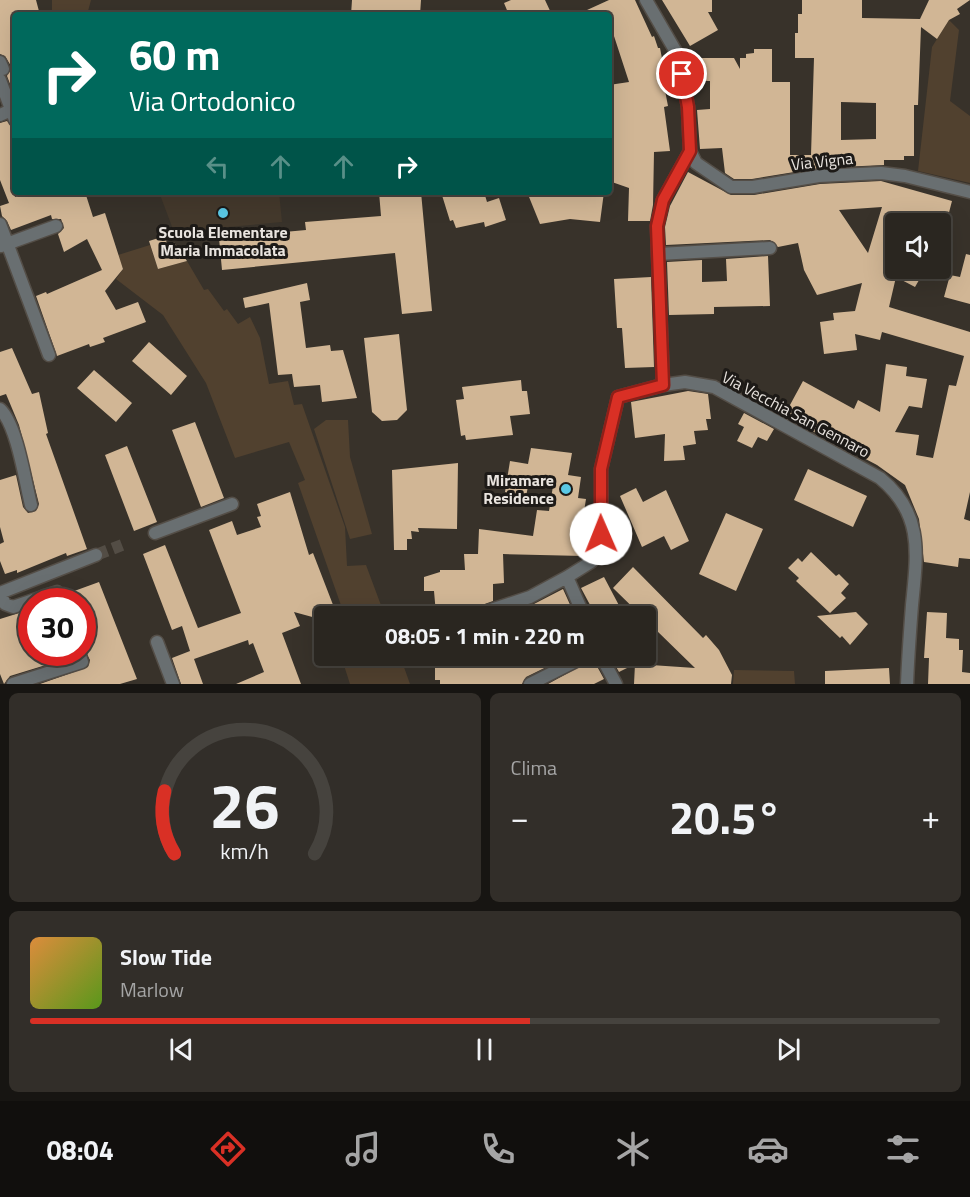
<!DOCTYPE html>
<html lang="it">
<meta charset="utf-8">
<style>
:root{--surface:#2a2620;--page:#322e29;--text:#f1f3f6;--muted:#a5a5a5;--line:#46433e;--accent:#d93025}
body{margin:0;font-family:"Titillium Web",sans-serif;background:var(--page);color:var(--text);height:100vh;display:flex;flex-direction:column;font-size:22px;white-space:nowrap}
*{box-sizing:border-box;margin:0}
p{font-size:20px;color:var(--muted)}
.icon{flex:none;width:33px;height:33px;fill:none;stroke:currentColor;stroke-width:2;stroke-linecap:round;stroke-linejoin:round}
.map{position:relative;height:684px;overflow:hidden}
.sheet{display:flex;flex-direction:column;gap:9px;padding:9px;background:#171512;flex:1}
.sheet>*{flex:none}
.guide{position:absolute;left:12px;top:12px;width:600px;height:183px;border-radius:6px;box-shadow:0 6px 24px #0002,0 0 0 2px var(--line);background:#00695c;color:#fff;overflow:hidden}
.controls{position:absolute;left:885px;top:213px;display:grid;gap:12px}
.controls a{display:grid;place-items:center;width:66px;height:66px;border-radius:6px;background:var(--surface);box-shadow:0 6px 24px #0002,0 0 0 2px var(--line);font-size:30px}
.speed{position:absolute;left:18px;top:588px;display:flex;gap:12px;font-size:30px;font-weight:700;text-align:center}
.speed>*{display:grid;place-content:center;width:78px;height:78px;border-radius:50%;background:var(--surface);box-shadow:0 6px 24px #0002,0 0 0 2px var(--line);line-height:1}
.speed .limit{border:9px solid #d22;background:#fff;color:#111}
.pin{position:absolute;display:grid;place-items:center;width:51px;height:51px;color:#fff;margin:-26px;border:3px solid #fff;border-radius:50%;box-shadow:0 2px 6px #0007}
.me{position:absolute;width:66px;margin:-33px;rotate:359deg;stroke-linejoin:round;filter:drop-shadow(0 0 4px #0008)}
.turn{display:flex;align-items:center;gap:21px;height:126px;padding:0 18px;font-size:27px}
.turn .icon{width:78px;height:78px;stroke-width:2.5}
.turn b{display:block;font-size:42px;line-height:51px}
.lanes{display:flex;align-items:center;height:57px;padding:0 18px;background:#0003;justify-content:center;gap:30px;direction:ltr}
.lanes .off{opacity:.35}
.big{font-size:45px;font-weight:700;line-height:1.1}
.sheet .widget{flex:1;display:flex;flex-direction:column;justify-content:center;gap:9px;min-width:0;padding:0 21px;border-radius:9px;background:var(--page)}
.sheet .dial{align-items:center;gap:0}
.dial svg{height:156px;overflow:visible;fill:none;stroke:var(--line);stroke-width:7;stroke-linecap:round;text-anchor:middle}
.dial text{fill:var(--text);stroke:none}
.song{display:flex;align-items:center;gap:18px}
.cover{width:72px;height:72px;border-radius:9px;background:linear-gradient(135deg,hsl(30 70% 55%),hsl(90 70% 35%))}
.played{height:6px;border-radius:3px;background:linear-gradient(90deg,var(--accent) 55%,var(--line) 55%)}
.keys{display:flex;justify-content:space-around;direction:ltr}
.heat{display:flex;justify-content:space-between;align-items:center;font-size:33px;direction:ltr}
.sheet .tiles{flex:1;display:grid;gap:9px;grid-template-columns:1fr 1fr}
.widget:last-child{grid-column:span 2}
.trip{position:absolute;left:314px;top:606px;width:342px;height:60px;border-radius:6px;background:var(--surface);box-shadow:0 6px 24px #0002,0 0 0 2px var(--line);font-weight:700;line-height:60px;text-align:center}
.dock{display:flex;height:96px;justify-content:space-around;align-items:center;background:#110f0d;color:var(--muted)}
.dock .icon{width:42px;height:42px}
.dock .on{color:var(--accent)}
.dock b{font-size:27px;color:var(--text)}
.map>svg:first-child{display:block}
.built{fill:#44392c}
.green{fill:#51412f}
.building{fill:#d1b695;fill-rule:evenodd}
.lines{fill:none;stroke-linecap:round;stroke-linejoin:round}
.minor-tunnel{stroke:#534d45;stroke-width:12;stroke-dasharray:12 6;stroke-linecap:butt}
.minor-casing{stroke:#544e47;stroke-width:15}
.minor{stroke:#696f71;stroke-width:12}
.route-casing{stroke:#8d1f18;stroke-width:15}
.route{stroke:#d93025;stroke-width:10}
.poi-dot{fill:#5ac8e5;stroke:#1d1a17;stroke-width:2}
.labels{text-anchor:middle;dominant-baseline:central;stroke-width:6;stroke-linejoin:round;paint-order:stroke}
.street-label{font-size:16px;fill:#e9e4df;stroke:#1d1a17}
.poi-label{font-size:16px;font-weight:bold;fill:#e9e4df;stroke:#1d1a17}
</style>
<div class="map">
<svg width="970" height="684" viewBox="0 0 970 684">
<rect width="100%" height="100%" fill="#38322a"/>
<path class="built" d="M159,192H279L282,222L174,232Z"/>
<path class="green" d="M52,0H91L87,15H52Z
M949,20L959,30L950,101L970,116V183L918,171L932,47Z
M150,245L158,269L187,261L204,290L208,289L224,311L227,309L238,324L250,317L260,338L269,384L288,381L294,405L302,404L345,527L347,566L366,565L385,616H329L343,611L298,483L305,480L289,442L235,458L206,383L163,315L116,279L123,269L118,255Z
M326,420H348L350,457L372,534L350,539L314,429Z
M341,656H400L410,684H350Z
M734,670L794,671L795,684H733Z"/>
<path class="building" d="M0,0H36L40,15H15V97L7,76L11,66L5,56L0,54Z
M352,0H421L420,15H351Z
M511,0H545L552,15H509L504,3Z
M609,0H635L652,37L654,36L658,48H660L665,74L662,75L668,106L664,107L670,151L654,152L653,205L650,221H628L629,188L609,181V85L629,82L613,33L609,35V15H576Z
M662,0H712V12H708L718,30L690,46Z
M802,0H862V18L920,19L929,0H970L957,9L960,14L949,20L937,39L921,27L918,105H914V156H904V160H884V165L819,168L752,179H734L725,173L722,148L700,149L697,110L710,109V81H704L703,75H700V58H734L740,69V58H746V54L754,53V49H772V82H790V155H811L814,58H795V33H798V14H802ZM841,102L876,103V139L841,140Z
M7,121L15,128V197L28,192H85L93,217L105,213L123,269L105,291L116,310L138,302L146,322L103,338L105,342L90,347L89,344L57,356L36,296L46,292L47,294L102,270L87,239L64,252L58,234L64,228L61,219H52L51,215L11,230L7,221L2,216L0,206L9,203L0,180V123Z
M688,172L731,195H754L820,184L881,181L952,201L946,224H896V268H926L915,287L896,277L889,307L970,332V492L964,519L970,521V559L959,558L958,567L924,562L919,519L905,485L877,465L784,416L803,381L854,409L858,400L880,412L886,364L907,367L906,376L927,379L922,408L909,406L895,432L919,435L916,455L933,458L949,385L956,386L964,356L882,332L880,340L855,334L857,350L824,354L820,322L834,320L833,313L855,311L862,283L817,295L804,270L798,243L778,247L770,240L666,245L665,227L670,206ZM882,207L868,253L839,210Z
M379,192H421L432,311L402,314L395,253L222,270L219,238L306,230L305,222L381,216Z
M441,192H484L487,202L499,198L506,220L485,227L484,222L456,228L453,220L450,221Z
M527,192H604L600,222L570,219L540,224Z
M165,236L167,244L174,242L187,261L158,269L149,241Z
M966,254L970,255V304L944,297L950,275L960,277Z
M768,256L770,306L714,307V314L669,315L667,262L702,260V282L727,281L726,259Z
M651,277L654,367L625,368L622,328H617L614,279Z
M307,283L310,300L300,302L306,348L330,345L331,351L343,350L357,398L322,402L320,385L294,387L292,374L278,375L269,303L245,308L243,298Z
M399,334L407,410L397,420L382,421L372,412L364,338Z
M149,342L187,376L171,395L132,361Z
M12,348L32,394L39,392L48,433L46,434L87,549L67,556L66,553L17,573V570L5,574L0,561V544L4,542L0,527V480L16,475L23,507L28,513L36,511L39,504L19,425L6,394L0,396V352Z
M94,370L132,403L116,422L77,388Z
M521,380L522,391H527L530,414L510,416L513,435L466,440L465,435L461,436L456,400L464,399L462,387Z
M688,391L708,394L711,419H706L708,430L694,431L696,444L683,446L685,460L664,461L665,434L635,438L631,402Z
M744,413L774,429L767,441L758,437L752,448L737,441L744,427L738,424Z
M195,422L224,498L201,507L172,430Z
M127,446L157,522L134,531L105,455Z
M531,448L572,453L568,475L581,477L578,498L586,499L579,543L593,545L583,556L503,554L504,583L493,584V601L468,610L436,614L434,591H424V577L440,572V570H465L464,554H478L479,529L533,536L537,510L549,511L553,486L529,482L526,496L505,492L510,461L528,464Z
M458,463L457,529L418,528L419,532L411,531L412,539H407V550H394L392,470Z
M808,469L867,496L853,527L794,500Z
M636,488L643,502L666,490L689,541L671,550L664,536L642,547L620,496Z
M290,492L309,555L313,553L335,610L316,618L294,612L300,626L282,633L301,684H236L264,672L253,643L249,645L248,640L194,659L203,684H181L172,658L190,651L182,626L172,630L143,554L165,545L198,628L241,613L209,530L232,521L237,535L261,527L257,517L261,516L257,504Z
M726,513L763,529L736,591L699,574Z
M811,552L836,576L839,574L849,584L841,593L846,598L830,613L796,581L799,578L788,568L798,558L802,562Z
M633,567L703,638L706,635L719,650L732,675L731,684H634L635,664L619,672L610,656H651L647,658L651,665L695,668L613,588Z
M604,577L623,613L615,616H596L581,588Z
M99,582L137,679L120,684H40L88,667L90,660L82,645V602H68L66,594Z
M563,589L572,609L558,616H502L534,604Z
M32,609V652H71L72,657L10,676L4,684L0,674V619Z
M856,612L868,624L850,645L842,636L840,638L817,616Z
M927,612L947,613L946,638L959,639V650H963L962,672L970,673V684H928L929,658H924Z
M495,656H569L526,677L522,684H440V680H435V663H479Z
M593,659L604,679L594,684H548Z
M889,668L890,684H825V671Z"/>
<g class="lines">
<path class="minor-tunnel" d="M96,555L122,545"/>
<g class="minor-casing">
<path id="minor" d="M646,0L679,57L688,107L690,151L663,200L657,226L663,385L685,382L714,387L880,478C924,514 917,554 912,605C910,631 908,658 907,684
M0,62L3,69H0
M0,80L15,120
M0,115L11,110
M690,151L696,163L731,187H753L819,176L881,173L905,176L970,192
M0,224L49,355
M1,246L56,226
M658,254L770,248
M0,409C17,425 25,481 31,505
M155,533L232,504
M567,577L584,616
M0,593L96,555
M0,593L5,604L13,607L57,592L60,602
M473,616L530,597L567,577L591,562L602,547L601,469L618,397L663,385
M157,642L173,684
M601,656L616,684
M13,684L82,662L79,652
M530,684L586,656"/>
</g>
<use href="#minor" class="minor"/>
</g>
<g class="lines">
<g class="route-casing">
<path id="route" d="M601,534V469L618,397L663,385L657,226L663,200L690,151L688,107L682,74"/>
</g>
<use href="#route" class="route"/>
</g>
<g class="poi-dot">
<circle cx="223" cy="213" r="6"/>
<circle cx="566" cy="489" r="6"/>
</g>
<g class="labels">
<g class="street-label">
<text transform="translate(822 161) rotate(-6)">Via Vigna</text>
<text transform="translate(796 414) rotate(28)">Via Vecchia San Gennaro</text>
</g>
<g class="poi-label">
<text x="223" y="232">Scuola Elementare<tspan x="223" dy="18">Maria Immacolata</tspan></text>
<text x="554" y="480" text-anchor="end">Miramare<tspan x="554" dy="18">Residence</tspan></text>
</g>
</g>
</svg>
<div class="controls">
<a><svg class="icon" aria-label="sound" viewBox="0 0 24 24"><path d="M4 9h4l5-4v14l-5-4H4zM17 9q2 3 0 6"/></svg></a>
</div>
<div class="speed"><div class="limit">30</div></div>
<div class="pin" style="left:682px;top:74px;background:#d93025"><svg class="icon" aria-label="arrive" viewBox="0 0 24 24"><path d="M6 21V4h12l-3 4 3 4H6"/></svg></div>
<svg class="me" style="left:601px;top:534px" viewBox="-20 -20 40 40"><circle r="19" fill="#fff"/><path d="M0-13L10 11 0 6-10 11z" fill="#d93025"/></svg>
<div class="trip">08:05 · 1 min · 220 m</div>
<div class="guide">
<div class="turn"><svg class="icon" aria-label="right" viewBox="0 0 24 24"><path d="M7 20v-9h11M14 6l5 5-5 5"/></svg><div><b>60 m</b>Via Ortodonico</div></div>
<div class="lanes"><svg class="icon off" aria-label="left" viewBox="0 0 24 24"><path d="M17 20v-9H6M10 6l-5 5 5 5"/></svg><svg class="icon off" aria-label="ahead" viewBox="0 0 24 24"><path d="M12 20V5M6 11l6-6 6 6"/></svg><svg class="icon off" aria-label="ahead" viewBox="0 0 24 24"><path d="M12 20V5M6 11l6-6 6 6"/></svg><svg class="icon" aria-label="right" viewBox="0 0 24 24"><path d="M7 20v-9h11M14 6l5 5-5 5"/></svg></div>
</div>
</div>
<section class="sheet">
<div class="tiles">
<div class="widget dial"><svg viewBox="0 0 100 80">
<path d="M14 69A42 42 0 1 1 86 69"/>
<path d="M14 69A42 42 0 0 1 9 37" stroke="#d93025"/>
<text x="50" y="56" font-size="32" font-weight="700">26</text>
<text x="50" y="72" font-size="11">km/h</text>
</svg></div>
<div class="widget"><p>Clima</p>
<div class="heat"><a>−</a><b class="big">20.5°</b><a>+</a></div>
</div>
<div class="widget">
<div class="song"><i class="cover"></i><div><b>Slow Tide</b><p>Marlow</p></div></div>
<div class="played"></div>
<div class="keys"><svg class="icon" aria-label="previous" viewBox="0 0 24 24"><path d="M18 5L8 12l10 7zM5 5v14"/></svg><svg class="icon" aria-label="pause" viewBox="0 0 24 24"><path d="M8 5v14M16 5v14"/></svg><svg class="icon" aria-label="next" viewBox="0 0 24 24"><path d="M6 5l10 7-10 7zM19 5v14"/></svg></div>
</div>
</div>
</section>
<nav class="dock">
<b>08:04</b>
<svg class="icon on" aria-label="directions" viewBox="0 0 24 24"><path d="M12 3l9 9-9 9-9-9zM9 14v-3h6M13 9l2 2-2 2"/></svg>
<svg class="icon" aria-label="music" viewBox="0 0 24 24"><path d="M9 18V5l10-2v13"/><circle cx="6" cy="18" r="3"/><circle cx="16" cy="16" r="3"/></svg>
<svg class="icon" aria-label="phone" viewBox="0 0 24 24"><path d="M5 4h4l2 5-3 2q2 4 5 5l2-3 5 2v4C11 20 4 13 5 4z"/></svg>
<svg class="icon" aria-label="climate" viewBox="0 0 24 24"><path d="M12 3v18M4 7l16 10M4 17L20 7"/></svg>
<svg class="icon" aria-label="car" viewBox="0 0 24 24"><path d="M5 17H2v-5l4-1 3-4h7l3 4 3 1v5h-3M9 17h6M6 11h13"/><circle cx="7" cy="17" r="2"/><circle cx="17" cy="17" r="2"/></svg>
<svg class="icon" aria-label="filters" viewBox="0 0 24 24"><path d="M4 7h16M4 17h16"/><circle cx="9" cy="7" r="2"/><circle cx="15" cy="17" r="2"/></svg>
</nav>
